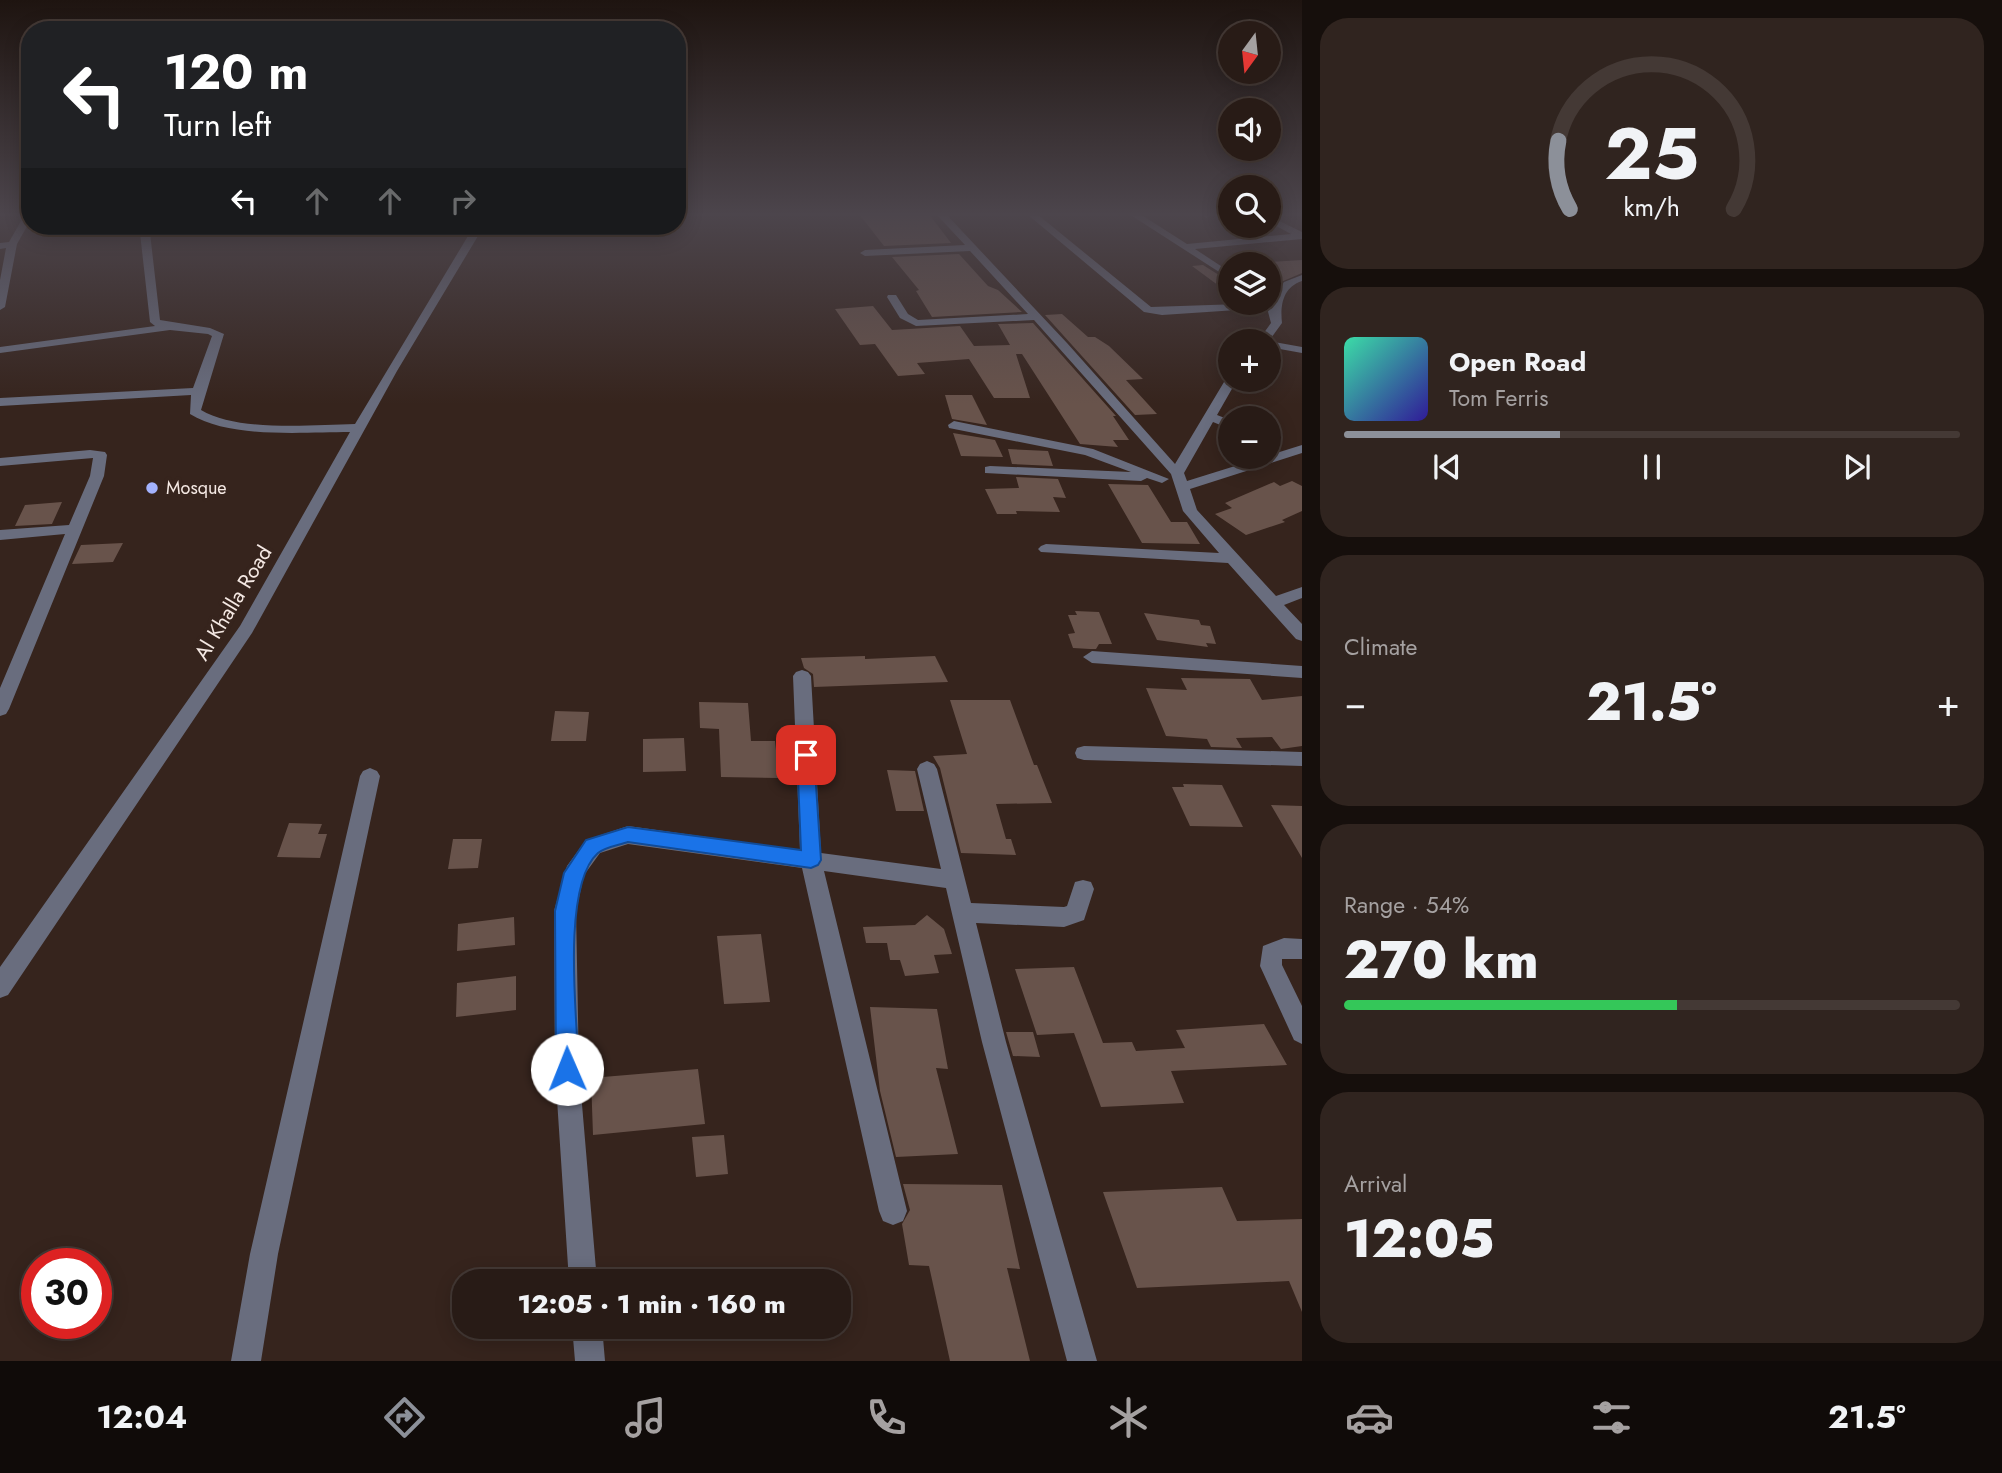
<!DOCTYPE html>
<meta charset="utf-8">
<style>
body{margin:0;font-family:Jost,sans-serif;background:#30241f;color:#f1f3f6;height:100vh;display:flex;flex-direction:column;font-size:26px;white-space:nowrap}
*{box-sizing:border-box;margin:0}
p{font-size:23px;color:#a5a1a1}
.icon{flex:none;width:38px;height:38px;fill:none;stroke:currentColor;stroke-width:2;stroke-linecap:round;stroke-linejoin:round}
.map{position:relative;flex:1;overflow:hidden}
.side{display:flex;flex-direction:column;gap:18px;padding:18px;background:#160f0c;width:700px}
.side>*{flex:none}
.guide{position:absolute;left:21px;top:21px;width:665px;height:214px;border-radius:28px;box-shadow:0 4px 18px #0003,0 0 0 2px #443935;background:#202124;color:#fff;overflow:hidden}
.needle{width:46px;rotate:195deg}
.controls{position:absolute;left:1218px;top:21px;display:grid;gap:14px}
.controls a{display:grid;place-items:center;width:63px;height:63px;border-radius:50%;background:#281b16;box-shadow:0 4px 18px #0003,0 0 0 2px #443935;font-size:35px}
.speed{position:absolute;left:21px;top:1248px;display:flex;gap:14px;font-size:35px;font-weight:700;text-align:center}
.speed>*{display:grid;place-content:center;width:91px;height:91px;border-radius:50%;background:#281b16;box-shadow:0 4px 18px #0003,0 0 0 2px #443935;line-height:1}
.speed .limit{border:10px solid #d22;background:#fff;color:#111}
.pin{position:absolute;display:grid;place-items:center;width:60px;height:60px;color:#fff;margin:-30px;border-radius:14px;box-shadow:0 4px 10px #0006}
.me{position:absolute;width:77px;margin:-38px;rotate:359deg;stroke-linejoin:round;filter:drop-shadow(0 0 5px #0008)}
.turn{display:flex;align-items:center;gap:24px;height:147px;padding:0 28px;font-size:32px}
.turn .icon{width:91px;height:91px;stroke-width:2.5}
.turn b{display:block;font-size:49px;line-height:60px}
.lanes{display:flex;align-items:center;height:66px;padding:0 28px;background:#0003;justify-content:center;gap:35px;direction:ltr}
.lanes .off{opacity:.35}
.big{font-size:52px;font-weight:800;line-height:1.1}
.side .card{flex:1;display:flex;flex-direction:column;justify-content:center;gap:10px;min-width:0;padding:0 24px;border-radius:28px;background:#30241f}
.side .dial{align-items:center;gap:0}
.dial svg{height:182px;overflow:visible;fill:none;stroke:#443935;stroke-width:7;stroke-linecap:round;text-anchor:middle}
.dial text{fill:#f1f3f6;stroke:none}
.song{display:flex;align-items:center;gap:21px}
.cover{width:84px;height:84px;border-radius:10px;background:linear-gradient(135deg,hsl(160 70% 55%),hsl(250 70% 35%))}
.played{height:7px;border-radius:4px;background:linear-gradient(90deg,#8c9099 35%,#443935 35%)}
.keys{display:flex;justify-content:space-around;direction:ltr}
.heat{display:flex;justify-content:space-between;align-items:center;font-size:38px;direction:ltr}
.charge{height:10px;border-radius:5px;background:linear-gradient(90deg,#34c759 54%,#443935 0)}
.trip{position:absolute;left:452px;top:1269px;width:399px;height:70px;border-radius:28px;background:#281b16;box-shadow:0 4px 18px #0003,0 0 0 2px #443935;font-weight:800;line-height:70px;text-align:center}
.dock{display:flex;height:112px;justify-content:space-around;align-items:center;background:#100b09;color:#a5a1a1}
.dock .icon{width:49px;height:49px}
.dock .selected{color:#8c9099}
.dock b{font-size:32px;color:#f1f3f6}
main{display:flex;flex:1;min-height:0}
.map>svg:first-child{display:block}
</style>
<main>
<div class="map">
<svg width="1302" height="1361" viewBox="0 0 1302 1361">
<rect width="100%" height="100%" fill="#36241d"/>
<path fill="#68534b" d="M859,214H929L951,243L884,246Z
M959,254L988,286L998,290L1022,312L932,317L916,291L919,290L892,257Z
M1302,260V273L1281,282L1269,283V262Z
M1203,265L1230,282V294L1192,266Z
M873,306L892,330L960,326L974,346L1010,345L998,324L1033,323L1116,416H1113L1129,440H1113L1118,447L1080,444L1022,354H1016L1030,398H994L969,359L917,363L925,374L898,376L875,344L860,345L835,309Z
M1062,314L1088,337H1095L1109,346L1143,379L1126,380L1157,414L1135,415L1045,315Z
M945,395H972L987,425L952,419Z
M953,433L995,440L1003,457L961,456Z
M1008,449L1048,451L1053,466L1012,464Z
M1016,477L1058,479L1066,498L1053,497L1060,512L1016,511L1017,514H997L985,489L1019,488Z
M1292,481L1302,486V511L1282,520L1285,522L1246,535L1215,514L1232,508L1225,503L1274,482L1280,486Z
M1108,484L1148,485L1171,522H1187L1200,544L1142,543Z
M62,502L52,524L15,526L25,505Z
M123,543L113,562L72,564L81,545Z
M1075,611L1099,612L1112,644H1099L1096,649H1090L1073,648L1068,634L1075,633L1068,615H1077Z
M1144,613L1199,620L1201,625L1210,626L1216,644L1206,643L1208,647L1157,640Z
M865,656V659L935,656L948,682L814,687L813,674L804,668L801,658Z
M1181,678L1250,679L1262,700L1302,696V746L1281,749L1272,737L1236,738L1242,748L1211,747L1207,739L1166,736L1146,688L1187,690Z
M950,700H1010L1034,765H1037L1052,803L996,804L1006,839H1011L1016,855L961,853L940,768L933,756L967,754Z
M699,702L748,703L751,741H775L779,778L721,777L719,729L700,728Z
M555,711L589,712L586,741H551Z
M684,738L686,771L643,772V739Z
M887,770L915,771L924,811H896Z
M1183,784L1222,785L1243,827L1190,826L1172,787H1184Z
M1271,805L1302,806V858Z
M289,823L322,824L318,834H327L320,858L277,857Z
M453,839H482L478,868L448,869Z
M927,915L944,929L952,954L934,955L939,973L905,976L900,960H890L887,943H866L863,927L915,925Z
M514,917L515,945L457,951L458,924Z
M761,934L770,1002L724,1004L717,936Z
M1074,967L1103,1043L1132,1042L1136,1051L1185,1048L1176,1030L1264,1024L1287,1065L1171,1071L1184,1103L1101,1107L1074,1033L1037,1035L1015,969Z
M516,976V1010L456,1017L457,983Z
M870,1007L937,1009L948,1069L936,1068L958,1154L896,1157L880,1091Z
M1006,1032H1033L1040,1057L1013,1056Z
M698,1069L705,1124L593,1135L591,1078Z
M724,1135L728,1174L696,1177L692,1137Z
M903,1184L1002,1185L1020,1269L1007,1268L1030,1361H950L929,1266L909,1265L902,1224L910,1210Z
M1222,1187L1237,1221L1302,1219V1312L1289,1281L1137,1288L1103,1192Z"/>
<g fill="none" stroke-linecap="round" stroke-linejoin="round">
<path stroke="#72625b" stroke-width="2" stroke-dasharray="2 2" stroke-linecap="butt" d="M1251,256L1284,272"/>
<path fill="#696d7e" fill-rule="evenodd" d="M25,214H30V221L17,244L5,307L0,310V280L6,248L0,249V243L9,242Z
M936,214H946L1067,343L1175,464L1227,377L1237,380L1217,415L1230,420V429L1213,422L1184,473L1187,481L1302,445V453L1190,489L1197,510L1276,596L1302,587V598L1284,605L1302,624V641L1296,639L1228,563L1041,552L1038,549L1041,546L1046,544L1219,553L1183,511L1171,474L1034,320L916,326L900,318L887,297L888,295H896L908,314L918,320L1028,314L970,251L865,256L860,253L865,250L965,245Z
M1027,214H1037L1151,307L1269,303L1284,282L1302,275V281C1283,287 1280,305 1282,323L1269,341L1302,347V353L1269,347V341H1258L1271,323L1267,308L1162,315L1144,312Z
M1129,214H1140L1187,244L1291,234L1269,222V216L1302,232V239L1195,249L1230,272V279Z
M1199,214H1211L1212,215L1207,218Z
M143,226H152L150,233L160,320L210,328L224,334L201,410C237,432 312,425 355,424L474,226H484L397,371L252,633L8,995L0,998V967L240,626L350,432C303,432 230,439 190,414L191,395L0,406V398L193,388L212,336L208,334L170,330L0,353V347L155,326L150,322L140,233Z
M954,421L1093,449L1169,479L1162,483L1147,478L1141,481L985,473V467L990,466L1131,472L1085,455L949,428L948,425Z
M90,450L105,452L107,455L104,476L9,709L6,714L0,716V688L65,534L0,540V530L69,525L90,476L93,458L0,466V458Z
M1092,651L1302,666V678L1092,663L1083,657Z
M802,670L808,672L811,676L821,853L941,869L917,769L920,764L927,761L934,764L937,769L971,903L1064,907L1067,906L1075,882L1083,880L1091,882L1094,889L1084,920L1064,927L976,923L1006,1042L1097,1361H1067L982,1042L946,888L824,871L907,1211L903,1221L893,1225L883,1221L879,1211L802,868L628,844L600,853L584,875L576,911L579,1069L597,1281H569L555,1069L554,911L567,866L586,840L628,826L800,850L793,676L796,672Z
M1084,746L1302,752V766L1084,760L1077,758L1075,753L1077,748Z
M370,768L377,771L380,776L278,1254L261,1361H231L250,1254L360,776L363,771Z
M1284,938L1302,939V959H1282V965L1302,1006V1044L1294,1040L1260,966L1263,946Z
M572,1326H602L605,1361H575Z"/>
</g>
<linearGradient id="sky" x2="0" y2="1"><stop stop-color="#1e1410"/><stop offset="0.53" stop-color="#4c454c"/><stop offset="1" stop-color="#4c454c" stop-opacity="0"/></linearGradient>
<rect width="1302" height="404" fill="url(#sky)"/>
<path fill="#1a73e8" stroke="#114b97" stroke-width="2" d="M806,748L812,750L814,755L821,860L818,865L811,868L628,842C619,845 605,847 598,853C561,886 577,1020 579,1069L575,1077L567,1080L559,1077L556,1069L555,911L564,873L586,840L628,827L801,850L797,755L800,750Z"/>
<circle fill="#a3b2fd" stroke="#36241d" stroke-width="2.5" cx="152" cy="488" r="7"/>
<g text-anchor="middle" stroke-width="7" stroke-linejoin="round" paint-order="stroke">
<g font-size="18" fill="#f5e9e4" stroke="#36241d" text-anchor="start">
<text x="166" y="494">Mosque</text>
</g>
<g font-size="21" fill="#f5e9e4" stroke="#36241d">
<text transform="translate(233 603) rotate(-59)" y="7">Al Khalla Road</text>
</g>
</g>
</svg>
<div class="controls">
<a><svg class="needle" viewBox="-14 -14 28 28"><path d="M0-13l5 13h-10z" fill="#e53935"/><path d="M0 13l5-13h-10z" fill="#a5a1a1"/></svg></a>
<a><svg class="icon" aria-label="sound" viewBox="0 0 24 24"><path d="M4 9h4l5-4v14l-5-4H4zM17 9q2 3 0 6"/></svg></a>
<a><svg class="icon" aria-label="search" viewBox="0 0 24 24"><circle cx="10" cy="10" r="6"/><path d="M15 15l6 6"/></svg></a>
<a><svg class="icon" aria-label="layers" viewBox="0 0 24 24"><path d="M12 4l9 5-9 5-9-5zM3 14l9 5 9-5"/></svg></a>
<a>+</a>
<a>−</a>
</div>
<div class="speed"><div class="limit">30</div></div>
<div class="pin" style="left:806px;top:755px;background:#d93025"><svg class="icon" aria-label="arrive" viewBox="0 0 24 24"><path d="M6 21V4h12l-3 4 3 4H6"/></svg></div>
<svg class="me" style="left:567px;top:1069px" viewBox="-20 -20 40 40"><circle r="19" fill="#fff"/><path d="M0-13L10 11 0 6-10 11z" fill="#1a73e8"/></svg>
<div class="trip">12:05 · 1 min · 160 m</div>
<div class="guide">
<div class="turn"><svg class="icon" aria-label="left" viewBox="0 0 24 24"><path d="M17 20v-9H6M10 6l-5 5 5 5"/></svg><div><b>120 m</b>Turn left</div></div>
<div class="lanes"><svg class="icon" aria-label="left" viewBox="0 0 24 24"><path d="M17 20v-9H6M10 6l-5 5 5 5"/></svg><svg class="icon off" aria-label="ahead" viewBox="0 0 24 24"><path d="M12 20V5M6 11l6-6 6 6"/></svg><svg class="icon off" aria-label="ahead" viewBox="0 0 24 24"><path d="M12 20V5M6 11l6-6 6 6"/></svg><svg class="icon off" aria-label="right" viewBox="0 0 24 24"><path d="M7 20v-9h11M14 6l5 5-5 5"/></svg></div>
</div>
</div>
<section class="side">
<div class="card dial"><svg viewBox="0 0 100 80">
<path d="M14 69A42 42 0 1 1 86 69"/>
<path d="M14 69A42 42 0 0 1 9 39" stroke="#8c9099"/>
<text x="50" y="56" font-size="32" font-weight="700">25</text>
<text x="50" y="72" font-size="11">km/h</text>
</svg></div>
<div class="card">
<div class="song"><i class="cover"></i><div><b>Open Road</b><p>Tom Ferris</p></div></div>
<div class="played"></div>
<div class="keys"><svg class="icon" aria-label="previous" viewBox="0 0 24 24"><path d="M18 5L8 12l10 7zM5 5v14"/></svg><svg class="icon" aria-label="pause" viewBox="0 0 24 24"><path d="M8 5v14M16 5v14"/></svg><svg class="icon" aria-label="next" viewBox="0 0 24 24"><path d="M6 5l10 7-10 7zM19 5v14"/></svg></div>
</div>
<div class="card"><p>Climate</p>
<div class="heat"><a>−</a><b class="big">21.5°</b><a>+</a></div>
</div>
<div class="card"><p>Range · 54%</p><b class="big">270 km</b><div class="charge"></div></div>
<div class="card"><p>Arrival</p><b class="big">12:05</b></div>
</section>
</main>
<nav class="dock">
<b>12:04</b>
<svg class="icon selected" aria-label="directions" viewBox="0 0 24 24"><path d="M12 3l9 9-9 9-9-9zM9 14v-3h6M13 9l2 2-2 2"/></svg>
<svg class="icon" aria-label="music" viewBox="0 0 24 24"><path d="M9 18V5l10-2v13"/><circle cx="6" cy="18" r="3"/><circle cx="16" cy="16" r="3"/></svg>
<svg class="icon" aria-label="phone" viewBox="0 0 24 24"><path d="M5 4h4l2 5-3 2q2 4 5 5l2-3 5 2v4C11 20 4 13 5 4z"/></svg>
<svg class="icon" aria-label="climate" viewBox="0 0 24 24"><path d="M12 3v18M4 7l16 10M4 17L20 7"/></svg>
<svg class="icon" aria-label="car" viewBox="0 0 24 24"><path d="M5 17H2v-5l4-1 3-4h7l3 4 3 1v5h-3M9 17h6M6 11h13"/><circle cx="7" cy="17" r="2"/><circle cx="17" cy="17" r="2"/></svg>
<svg class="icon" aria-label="filters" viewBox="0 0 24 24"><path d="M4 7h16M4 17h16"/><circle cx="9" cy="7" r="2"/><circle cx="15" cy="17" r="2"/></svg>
<b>21.5°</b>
</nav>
